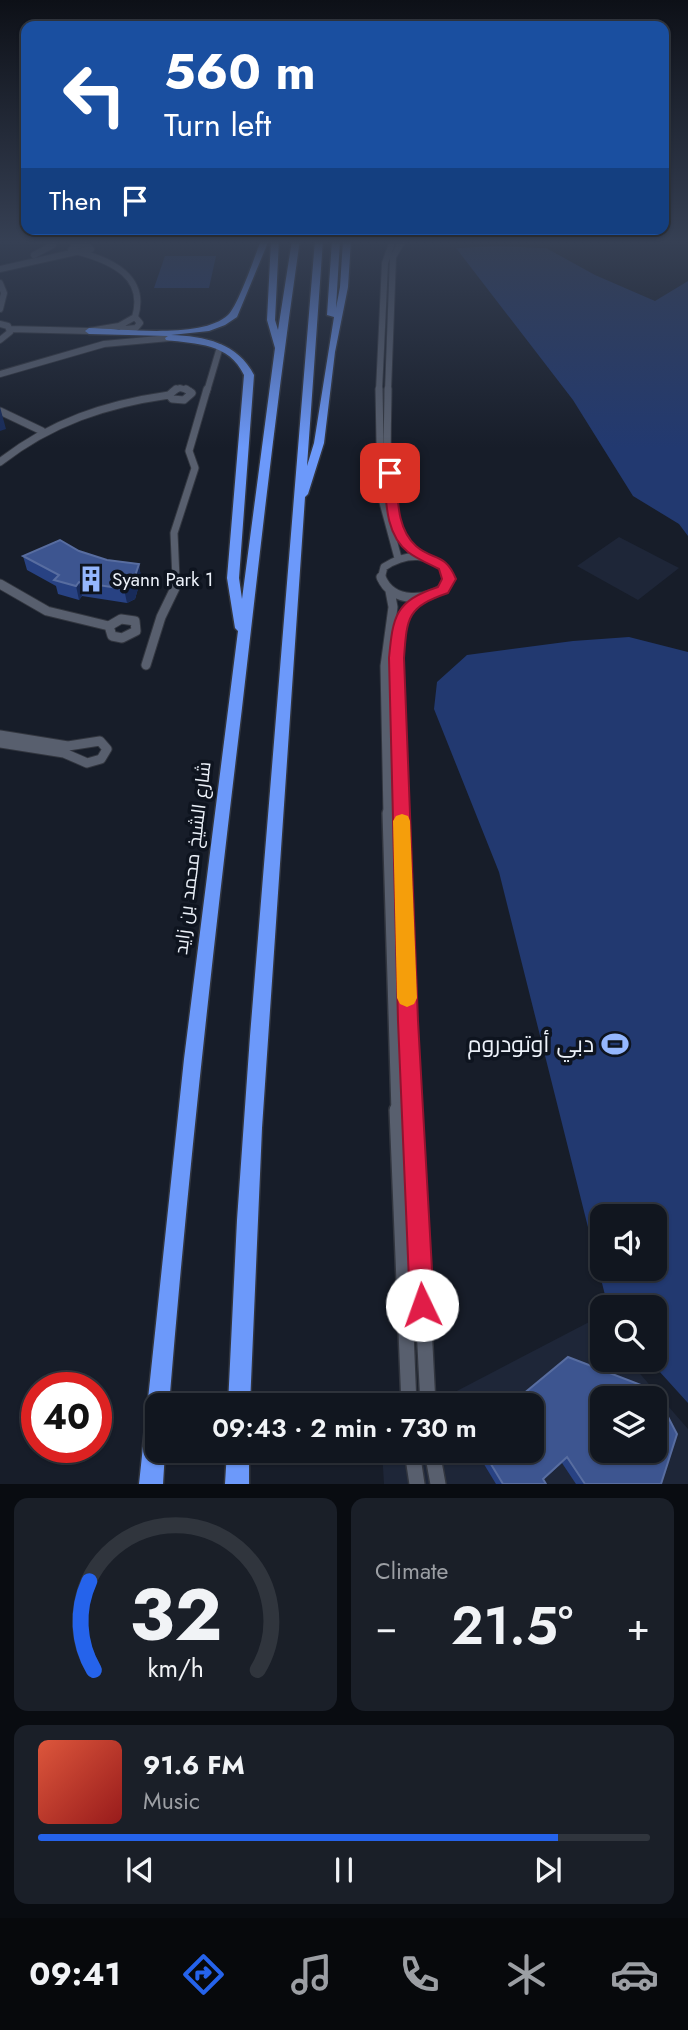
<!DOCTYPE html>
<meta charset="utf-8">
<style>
body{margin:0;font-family:Jost,Cairo,sans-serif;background:#1a1f28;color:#f1f3f6;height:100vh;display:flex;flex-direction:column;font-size:26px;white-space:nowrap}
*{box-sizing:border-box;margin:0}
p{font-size:23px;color:#9c9fa4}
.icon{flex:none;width:38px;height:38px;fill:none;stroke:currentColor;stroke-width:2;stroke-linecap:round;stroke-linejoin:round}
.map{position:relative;height:1484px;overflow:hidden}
.panel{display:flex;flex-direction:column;gap:14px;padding:14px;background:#090c11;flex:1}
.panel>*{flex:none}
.banner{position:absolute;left:21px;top:21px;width:648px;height:214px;border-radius:14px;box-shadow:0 2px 5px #0004,0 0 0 2px #30353d;background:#1a4fa0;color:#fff;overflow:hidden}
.fabs{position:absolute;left:590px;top:1204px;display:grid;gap:14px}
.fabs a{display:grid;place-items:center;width:77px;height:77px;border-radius:14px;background:#11161f;box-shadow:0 2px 5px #0004,0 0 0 2px #30353d;font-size:35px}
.speed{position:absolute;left:21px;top:1372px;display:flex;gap:14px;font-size:35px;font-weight:700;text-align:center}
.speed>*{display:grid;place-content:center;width:91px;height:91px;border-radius:50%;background:#11161f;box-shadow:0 2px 5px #0004,0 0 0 2px #30353d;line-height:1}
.speed .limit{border:10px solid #d22;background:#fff;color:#111}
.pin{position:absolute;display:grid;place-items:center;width:60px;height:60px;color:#fff;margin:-30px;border-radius:14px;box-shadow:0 4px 10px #0006}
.me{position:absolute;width:77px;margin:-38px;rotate:357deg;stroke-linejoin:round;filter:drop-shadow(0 0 5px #0008)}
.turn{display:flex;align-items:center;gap:24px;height:147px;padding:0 28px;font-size:32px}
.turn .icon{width:91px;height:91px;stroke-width:2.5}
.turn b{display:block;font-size:49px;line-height:60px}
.then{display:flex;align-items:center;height:66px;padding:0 28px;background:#0003;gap:14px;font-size:26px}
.big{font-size:52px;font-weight:600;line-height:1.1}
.panel .card{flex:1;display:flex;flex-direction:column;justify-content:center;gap:10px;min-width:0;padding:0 24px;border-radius:14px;background:#1a1f28}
.panel .dial{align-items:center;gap:0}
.dial svg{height:182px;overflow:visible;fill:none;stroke:#30353d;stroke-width:7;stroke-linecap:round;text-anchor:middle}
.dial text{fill:#f1f3f6;stroke:none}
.song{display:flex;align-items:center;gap:21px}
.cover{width:84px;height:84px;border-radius:10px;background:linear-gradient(135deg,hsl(10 70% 55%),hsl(0 70% 35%))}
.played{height:7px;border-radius:4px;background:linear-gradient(90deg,#2563eb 85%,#30353d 85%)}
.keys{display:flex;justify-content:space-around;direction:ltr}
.heat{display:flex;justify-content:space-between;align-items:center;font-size:38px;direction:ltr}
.panel .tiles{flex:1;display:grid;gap:14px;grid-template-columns:1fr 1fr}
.card:last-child{grid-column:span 2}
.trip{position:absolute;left:145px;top:1393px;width:399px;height:70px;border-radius:14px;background:#11161f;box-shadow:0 2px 5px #0004,0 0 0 2px #30353d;font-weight:600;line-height:70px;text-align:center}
.tab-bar{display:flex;height:112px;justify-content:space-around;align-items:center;background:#07090c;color:#9c9fa4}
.tab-bar .icon{width:49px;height:49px}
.tab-bar .active{color:#2563eb}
.tab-bar b{font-size:32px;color:#f1f3f6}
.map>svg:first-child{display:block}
</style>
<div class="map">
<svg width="688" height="1484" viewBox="0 0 688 1484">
<rect width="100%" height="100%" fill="#171d29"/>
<path fill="#1e2638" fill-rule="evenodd" d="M619,537L679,568L638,600L577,566Z
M593,1320L602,1330V1360H628L688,1429V1484H384L382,1451H532V1405H430ZM602,1398H654V1451H602Z"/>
<path fill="#223970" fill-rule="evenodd" d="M497,246L546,248L595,275L655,301L688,281V536L679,524L633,496L573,400L456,248Z
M165,256H216L209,288H154Z
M629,637L688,652V1403L649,1360H654V1307H608L499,872L434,709L437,682L467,655L573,641ZM654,1216V1269H602V1216Z"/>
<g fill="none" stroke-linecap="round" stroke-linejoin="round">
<g stroke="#32363f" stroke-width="8">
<path id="minor-far4" d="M85,244L91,249L79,252L71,250L74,246Z
M79,252C112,261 147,277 135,317
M34,255L53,245
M0,269L76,252
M0,283L4,293L0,309
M135,317L140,323L136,328L126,329L119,326Z
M0,324L8,326L10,332L0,340
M10,329L89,331L119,326
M0,374L104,344L169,338
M173,391L180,388L190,391
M207,391L220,347
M379,391L385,263L391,246
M388,391L393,257L403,240"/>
</g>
<g stroke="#32363f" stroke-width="9">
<path id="minor-far3" d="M379,389L381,495L398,558
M388,389C388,427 383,498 398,531C404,543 413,550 425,557
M169,395L172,399L184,400L192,393L186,389
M169,395L176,389
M0,411L42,431
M0,462C51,422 106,404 169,395
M176,579L174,533L195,468L189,451L207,389
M381,579L384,567C405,553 431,551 448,573V579"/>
</g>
<g stroke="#32363f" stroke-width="11">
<path id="minor-far2" d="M381,577C392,604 428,602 447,585L448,577
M0,584L47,611L109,626
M121,619L135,621L136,631L122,638L112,636L109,626Z
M146,665L161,617L176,586V577
M0,735L68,746L100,741L107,749L101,759L87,763L64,753L0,743
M388,815L385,666L393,607L390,591
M401,815L396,647L402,620L419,598"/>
</g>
<g stroke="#32363f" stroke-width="14">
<path id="minor-far1" d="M388,813L397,1112
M401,813L413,1112"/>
</g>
<g stroke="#32363f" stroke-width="18">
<path id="minor" d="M397,1110L409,1405
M413,1110L428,1405
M412,1451L417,1484
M432,1451L438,1484"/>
</g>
<g stroke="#32363f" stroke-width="3">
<path id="highway" d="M261,240H269L237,317L225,325L209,331L171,335C204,336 238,343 254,375L239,578L242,599L275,348L267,320L271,240H279L275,320L278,330L292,240H300C277,396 260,552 242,708C214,940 188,1172 169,1405H158V1451H165L163,1484H139L184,1059L238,631L235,628L227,578L244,375C229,343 197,344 166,340L165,338L168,336L89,334L85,331L89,328C123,329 203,339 228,315C238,306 255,256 261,240Z
M315,240H323L307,466L314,443L334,317L327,315L332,240H340L336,308L340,287L343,240H351L348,287L335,352L324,443L308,494L305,497L262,1128L250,1405H228L237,1220L250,1036Z
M227,1451H249V1484H225Z"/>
</g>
<use href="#minor-far4" stroke="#585f6e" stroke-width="6"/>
<use href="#minor-far3" stroke="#585f6e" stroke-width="7"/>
<use href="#minor-far2" stroke="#585f6e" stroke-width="9"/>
<use href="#minor-far1" stroke="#585f6e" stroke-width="11"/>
<use href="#minor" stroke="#585f6e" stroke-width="15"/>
<use href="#highway" fill="#6c99fa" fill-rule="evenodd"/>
</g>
<path fill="#284283" d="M79,551L107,560L139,564L141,578L135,599L127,603L82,596L79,600L58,594L56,586L27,570L23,556Z
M522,1395L661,1484H576L562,1463L543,1480L546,1484H496L476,1451H532L537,1432L532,1424V1405H520L517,1402Z"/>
<path fill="#182b5a" d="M0,407L6,429L0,431Z
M139,564L141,578L135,599L127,603L124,589Z
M79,582L82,596L79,600L76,586Z"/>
<path fill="#3d5590" stroke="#586da0" stroke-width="2" fill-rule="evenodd" d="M60,540L79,551L107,560L139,564L132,585L124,589L79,582L76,586L54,580L59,575L23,556Z
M568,1357L654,1390L677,1434L661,1484H585L567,1457L543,1479L546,1484H503L483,1451H532V1437L543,1428L532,1411V1405H528L522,1395ZM602,1398H654V1451H602Z
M491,1393L498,1405H475Z"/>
<linearGradient id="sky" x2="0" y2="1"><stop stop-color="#0d1017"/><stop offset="0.54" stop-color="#364054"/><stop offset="1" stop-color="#364054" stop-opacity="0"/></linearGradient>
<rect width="688" height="448" fill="url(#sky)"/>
<path fill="#e11d48" stroke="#92132f" stroke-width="2" d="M390,470L396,473C398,497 396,528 416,546C433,561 445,552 456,579L448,593C407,607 407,617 404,658L418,1021L434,1305L430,1313L422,1317L413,1313L410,1305L398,1021L389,658C393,616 395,601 438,587L442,579L439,569C429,564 417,559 408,552C385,534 386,500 384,473Z"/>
<path fill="#f59e0b" d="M402,814L408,816L410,821L417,998L414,1004L407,1007L400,1004L397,998L393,821L396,816Z"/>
<defs>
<g id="building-bare" transform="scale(2.1)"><path d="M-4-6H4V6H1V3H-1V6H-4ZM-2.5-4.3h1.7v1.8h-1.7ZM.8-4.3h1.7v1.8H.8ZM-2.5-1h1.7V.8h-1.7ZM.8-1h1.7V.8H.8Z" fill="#95b7fd" stroke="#0e141f" stroke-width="2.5" paint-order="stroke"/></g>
<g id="stadium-bare" transform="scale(2.1)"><path d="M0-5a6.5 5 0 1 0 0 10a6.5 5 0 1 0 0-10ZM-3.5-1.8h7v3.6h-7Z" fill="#95b7fd" stroke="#0e141f" stroke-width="2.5" paint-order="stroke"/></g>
</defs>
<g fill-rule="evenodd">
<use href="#building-bare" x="91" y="579"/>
<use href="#stadium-bare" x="615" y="1044"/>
</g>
<g text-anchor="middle" stroke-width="7" stroke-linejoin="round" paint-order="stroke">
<g font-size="19" fill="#ecf1f9" stroke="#0e141f" text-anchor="start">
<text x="112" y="586">Syann Park 1</text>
</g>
<g font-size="19" fill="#ecf1f9" stroke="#0e141f">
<text transform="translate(192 858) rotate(-83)" y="7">شارع الشيخ محمد بن زايد</text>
</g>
<g font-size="23" fill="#ecf1f9" stroke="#0e141f" text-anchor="end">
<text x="594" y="1052">دبي أوتودروم</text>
</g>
</g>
</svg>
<div class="fabs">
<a><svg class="icon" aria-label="sound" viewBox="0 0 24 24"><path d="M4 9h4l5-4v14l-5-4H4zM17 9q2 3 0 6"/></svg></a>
<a><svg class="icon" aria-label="search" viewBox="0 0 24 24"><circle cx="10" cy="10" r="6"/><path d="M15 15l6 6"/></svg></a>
<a><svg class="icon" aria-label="layers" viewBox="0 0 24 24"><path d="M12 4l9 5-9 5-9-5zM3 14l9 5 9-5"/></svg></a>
</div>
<div class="speed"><div class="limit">40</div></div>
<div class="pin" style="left:390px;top:473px;background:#d93025"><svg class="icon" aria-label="arrive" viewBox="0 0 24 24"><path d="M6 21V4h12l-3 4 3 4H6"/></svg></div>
<svg class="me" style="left:422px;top:1305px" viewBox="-20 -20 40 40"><circle r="19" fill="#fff"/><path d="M0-13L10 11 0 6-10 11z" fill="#e11d48"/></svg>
<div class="trip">09:43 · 2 min · 730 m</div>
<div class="banner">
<div class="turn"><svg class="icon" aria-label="left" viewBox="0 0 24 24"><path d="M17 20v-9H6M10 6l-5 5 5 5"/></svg><div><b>560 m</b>Turn left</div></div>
<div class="then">Then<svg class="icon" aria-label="arrive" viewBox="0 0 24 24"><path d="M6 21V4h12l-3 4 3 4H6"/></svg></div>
</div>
</div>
<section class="panel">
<div class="tiles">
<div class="card dial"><svg viewBox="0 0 100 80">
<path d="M14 69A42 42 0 1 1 86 69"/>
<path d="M14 69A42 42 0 0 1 12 30" stroke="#2563eb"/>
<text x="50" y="56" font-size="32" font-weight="700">32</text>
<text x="50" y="72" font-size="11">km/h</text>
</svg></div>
<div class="card"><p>Climate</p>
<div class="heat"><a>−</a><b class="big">21.5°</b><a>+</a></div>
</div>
<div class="card">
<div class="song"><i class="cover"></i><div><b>91.6 FM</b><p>Music</p></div></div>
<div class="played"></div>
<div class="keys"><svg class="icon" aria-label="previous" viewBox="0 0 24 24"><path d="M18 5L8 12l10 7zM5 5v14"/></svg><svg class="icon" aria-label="pause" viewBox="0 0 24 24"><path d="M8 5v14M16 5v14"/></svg><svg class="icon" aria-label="next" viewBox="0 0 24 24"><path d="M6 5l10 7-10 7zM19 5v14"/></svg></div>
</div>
</div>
</section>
<nav class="tab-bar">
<b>09:41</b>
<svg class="icon active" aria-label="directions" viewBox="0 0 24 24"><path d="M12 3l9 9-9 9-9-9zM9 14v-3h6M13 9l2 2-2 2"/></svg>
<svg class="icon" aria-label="music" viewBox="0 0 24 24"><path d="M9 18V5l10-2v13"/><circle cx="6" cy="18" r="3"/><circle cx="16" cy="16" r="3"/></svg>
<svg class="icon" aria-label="phone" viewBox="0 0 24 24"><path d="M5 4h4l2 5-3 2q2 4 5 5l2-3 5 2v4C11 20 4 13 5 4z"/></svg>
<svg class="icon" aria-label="climate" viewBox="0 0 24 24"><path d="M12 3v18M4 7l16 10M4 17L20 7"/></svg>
<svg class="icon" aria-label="car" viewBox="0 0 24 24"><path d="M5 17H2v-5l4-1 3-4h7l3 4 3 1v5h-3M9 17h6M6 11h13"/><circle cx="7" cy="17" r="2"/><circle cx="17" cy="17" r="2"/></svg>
</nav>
